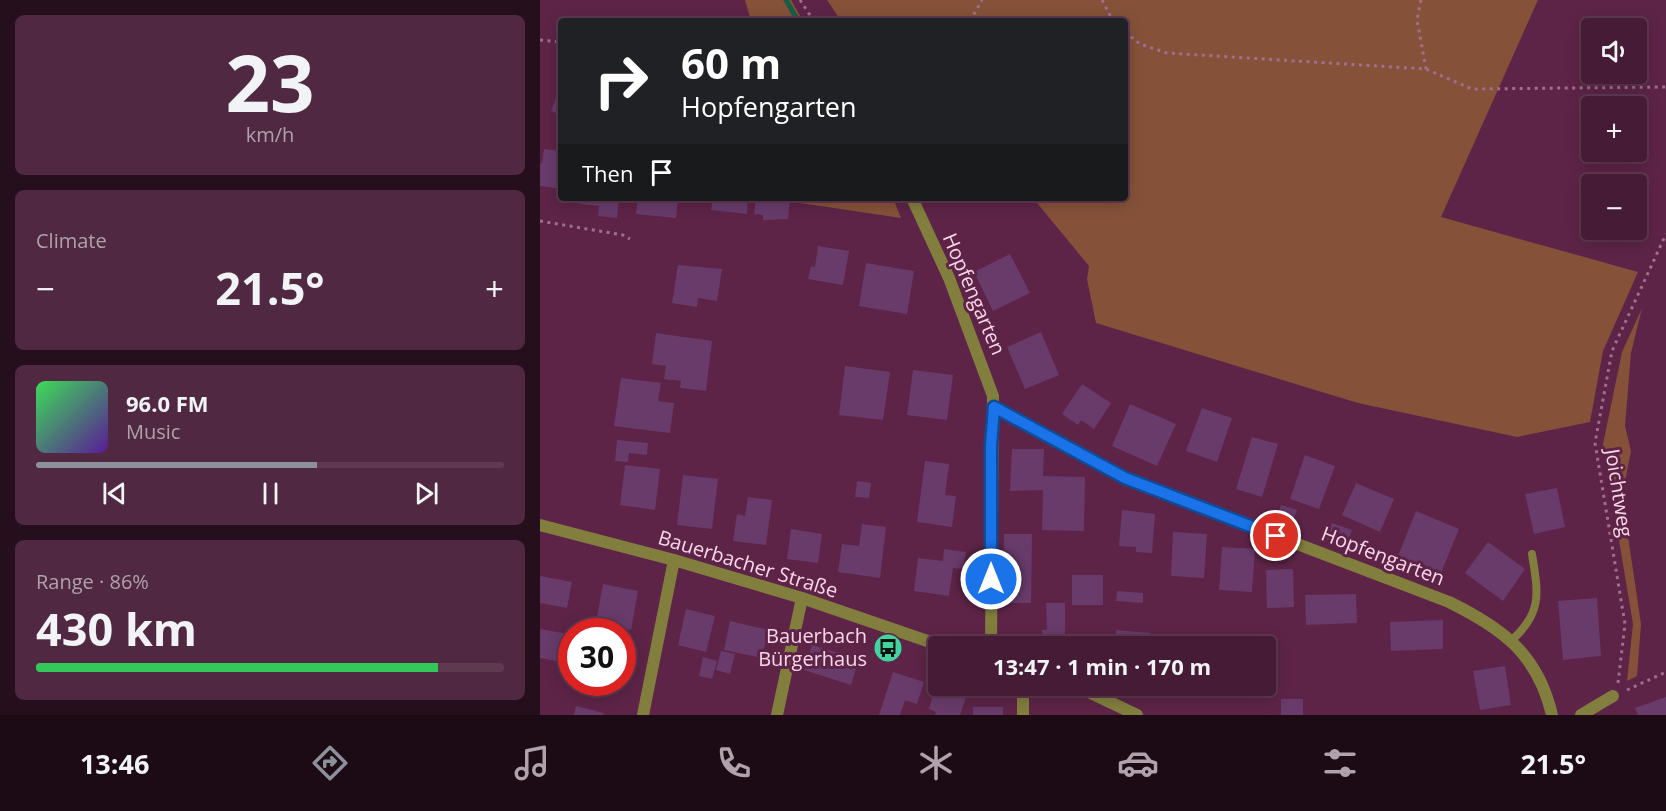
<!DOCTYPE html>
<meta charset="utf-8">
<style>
body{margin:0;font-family:"Open Sans",sans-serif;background:#502841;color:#f1f3f6;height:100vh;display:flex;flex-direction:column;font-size:22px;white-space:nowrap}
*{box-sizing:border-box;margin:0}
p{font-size:20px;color:#b0a1ad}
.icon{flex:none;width:33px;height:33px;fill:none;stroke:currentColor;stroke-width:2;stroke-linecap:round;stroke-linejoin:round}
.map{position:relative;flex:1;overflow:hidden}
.details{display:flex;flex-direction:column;gap:15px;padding:15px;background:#260f1d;width:540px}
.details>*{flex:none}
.banner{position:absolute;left:18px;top:18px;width:570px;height:183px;border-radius:6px;box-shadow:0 3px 15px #0003,0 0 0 2px #5e3950;background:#202124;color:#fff;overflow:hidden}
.tools{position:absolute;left:1041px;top:18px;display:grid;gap:12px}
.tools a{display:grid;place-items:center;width:66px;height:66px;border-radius:6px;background:#461b35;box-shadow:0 3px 15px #0003,0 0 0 2px #5e3950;font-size:30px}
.speed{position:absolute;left:18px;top:618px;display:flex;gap:12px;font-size:30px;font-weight:700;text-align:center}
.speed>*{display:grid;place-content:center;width:78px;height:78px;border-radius:50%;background:#461b35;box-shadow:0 3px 15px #0003,0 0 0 2px #5e3950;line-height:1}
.speed .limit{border:9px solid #d22;background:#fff;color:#111}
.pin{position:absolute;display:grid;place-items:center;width:51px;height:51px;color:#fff;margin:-26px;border:3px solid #fff;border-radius:50%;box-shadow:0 2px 6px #0007}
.me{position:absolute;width:66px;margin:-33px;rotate:0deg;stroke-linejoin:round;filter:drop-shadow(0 0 4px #0008)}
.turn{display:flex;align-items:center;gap:21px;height:126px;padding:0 24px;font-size:27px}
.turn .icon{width:78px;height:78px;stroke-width:2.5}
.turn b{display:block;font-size:42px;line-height:51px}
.then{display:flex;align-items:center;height:57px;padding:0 24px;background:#0003;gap:12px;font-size:22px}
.big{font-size:45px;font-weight:700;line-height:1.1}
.details .card{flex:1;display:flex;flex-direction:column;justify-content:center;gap:9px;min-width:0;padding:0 21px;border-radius:9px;background:#502841}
.details .dial{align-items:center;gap:0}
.dial b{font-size:78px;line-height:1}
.song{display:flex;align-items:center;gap:18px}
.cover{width:72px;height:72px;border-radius:9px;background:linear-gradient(135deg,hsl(130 70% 55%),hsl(270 70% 35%))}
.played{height:6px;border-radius:3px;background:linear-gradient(90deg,#8c9099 60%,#5e3950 60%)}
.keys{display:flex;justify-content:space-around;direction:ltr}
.heat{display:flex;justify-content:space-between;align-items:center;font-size:33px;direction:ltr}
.charge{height:9px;border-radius:4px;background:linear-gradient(90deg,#34c759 86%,#5e3950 0)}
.trip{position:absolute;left:388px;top:636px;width:348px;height:60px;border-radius:6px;background:#461b35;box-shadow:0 3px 15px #0003,0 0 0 2px #5e3950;font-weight:700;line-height:60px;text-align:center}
.menu{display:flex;height:96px;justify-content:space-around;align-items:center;background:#1c0b15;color:#b0a1ad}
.menu .icon{width:42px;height:42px}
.menu .active{color:#8c9099}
.menu b{font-size:27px;color:#f1f3f6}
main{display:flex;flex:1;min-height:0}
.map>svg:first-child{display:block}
</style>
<main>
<section class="details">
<div class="card dial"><b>23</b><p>km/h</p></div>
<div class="card"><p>Climate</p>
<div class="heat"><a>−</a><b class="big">21.5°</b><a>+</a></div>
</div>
<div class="card">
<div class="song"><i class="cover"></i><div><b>96.0 FM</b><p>Music</p></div></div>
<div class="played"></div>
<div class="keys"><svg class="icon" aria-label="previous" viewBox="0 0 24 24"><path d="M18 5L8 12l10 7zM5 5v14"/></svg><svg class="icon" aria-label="pause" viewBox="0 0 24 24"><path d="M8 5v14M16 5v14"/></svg><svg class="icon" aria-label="next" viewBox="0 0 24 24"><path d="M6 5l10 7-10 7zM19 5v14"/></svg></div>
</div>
<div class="card"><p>Range · 86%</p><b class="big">430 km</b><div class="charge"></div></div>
</section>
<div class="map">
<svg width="1126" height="715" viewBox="0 0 1126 715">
<rect width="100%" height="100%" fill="#5d2447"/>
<path fill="#855139" d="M205,0H251L263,21H211Z
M287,0H998L901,217L1098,272L1063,351L1050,422L977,437L818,403L556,323L547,279L549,266L493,198H585V21H301Z
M261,198H353L361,218L260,203Z
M1102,308L1091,353L1085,426L1091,451L1082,496L1101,624L1097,676L1087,681L1093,624L1063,444L1082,352Z"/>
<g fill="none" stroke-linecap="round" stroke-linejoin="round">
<path stroke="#195d45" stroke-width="5" d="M246,0L258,21"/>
</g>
<path fill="#683b6a" d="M21,85V115L11,111Z
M4,149L21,151V189L0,186V163L2,164Z
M40,198H79L77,218L58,216L59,206L39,204Z
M98,198H138L136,218L96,214Z
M173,198H208L207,214L171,210Z
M216,198H250L248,219L223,220V215L214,214Z
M278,246L309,251L303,285L268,279L271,266L275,267Z
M470,254L490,293L453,311L434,272Z
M326,263L374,271L367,314L319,306Z
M138,265L182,269L177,301L158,298L157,307L132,303Z
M501,332L519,375L485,389L467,347Z
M116,333L172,341L166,391L140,388L141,381L124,379L126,366L112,364Z
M305,366L350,372L343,420L299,415Z
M373,370L413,375L407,420L367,415Z
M81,378L121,383L118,401L134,403L130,433L74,426Z
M542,384L571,403L554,429L541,420L538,425L522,414Z
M590,404L636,424L617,466L572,446Z
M662,408L692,418L677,462L646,451Z
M712,437L738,444L722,497L696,489Z
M77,440L108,443L107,455L89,453L88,462L75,461Z
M472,449H504L503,476L545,477L544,531L502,530L503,490L470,491Z
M765,455L795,466L779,509L750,499Z
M385,461L409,464L405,495L416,496L412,527L377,522Z
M85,465L120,469L115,510L80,505Z
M143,475L178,479L172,529L137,525Z
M317,481L331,483L329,498L315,497Z
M816,483L854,499L840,532L802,515Z
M1017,488L1025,527L994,534L985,494Z
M208,497L232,500L226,545L193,541L197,514L205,516Z
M741,505L757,510L752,523L737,517Z
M582,510L615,514L612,553L596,552V547L579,546Z
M876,511L919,529L901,573L858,556Z
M792,523L812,530L806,547L786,539Z
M322,524L346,527L340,578L298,572L302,544L319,546Z
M251,529L282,534L278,563L247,559Z
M633,532L667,534L664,578L631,576Z
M464,534H492L491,603H463Z
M948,542L985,569L963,601L925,573Z
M682,547L715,549L712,592L679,590Z
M404,549L426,552L423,569L413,568L409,596L374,591L378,558L403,561Z
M753,569L754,607L727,608L726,570Z
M532,575H563V605H532Z
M0,576L32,582L27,608L0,603Z
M63,584L98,591L91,630L56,623Z
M577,591L603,593V603L576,601Z
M816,594L817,623L766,625L765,595Z
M1057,598L1061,656L1023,660L1018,601Z
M506,603H525V646H503L502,630H507Z
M146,609L175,616L166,652L138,645Z
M903,620V649L851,651L850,622Z
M190,621L228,630L222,658L184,650Z
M0,629L28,634L22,662L0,658Z
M576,630L611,633L610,646H574Z
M272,645L319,659L311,685L264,670Z
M181,651L195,654L190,674L176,670Z
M163,657L177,661L172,679L159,676Z
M965,666L971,705L940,710L933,671Z
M353,672L384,682L377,704L365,700L360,715H339Z
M43,682H80L77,694L42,686Z
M396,685L427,694L420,715H395L396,712L389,709Z
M1126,697V715H1098L1095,708Z
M741,699H763V715H741Z
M36,706L64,713L63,715H34Z
M433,707H463V715H433Z"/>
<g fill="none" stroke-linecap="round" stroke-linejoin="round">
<path stroke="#9f6f8b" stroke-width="3" stroke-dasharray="3 4.5" stroke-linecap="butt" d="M260,0L274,21
M562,0L573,21
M881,0L877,20L886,69
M430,21L442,0
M585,32L600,44L627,53L886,69L932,89L1126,87
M0,40L21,42
M0,221L83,235L90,239
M1078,683L1085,624L1055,443L1072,351L1126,234
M1087,690L1126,672"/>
<path stroke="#827e3e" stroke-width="8" d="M972,640C1003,612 998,592 992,554"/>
<path stroke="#827e3e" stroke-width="12" d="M372,198L409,278L453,396L451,646
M454,407L585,478L909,602C962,628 998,654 1012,715
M103,715L134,560
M237,715L262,598
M483,715V686
M1041,715L1073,696"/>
<path stroke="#827e3e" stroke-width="12" d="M0,525L134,560L262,598L402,646
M536,686L597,715"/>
</g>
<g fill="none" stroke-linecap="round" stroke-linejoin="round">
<g stroke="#114b97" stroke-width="15">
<path id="route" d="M451,579V445L454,407L585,478L736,536"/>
</g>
<use href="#route" stroke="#1a73e8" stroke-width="10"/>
</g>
<defs>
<g id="bus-disc" transform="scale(1.5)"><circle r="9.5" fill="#41d4a1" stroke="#5d2447"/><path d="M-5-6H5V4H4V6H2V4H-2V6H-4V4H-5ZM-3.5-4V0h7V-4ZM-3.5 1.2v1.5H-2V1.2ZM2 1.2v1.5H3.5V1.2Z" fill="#111"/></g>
</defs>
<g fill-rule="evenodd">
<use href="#bus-disc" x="348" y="648"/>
</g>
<g text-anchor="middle" stroke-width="6" stroke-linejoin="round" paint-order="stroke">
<g font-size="20" fill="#fad6e9" stroke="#5d2447">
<text transform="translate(434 294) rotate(67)" y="7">Hopfengarten</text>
<text transform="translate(1079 493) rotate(81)" y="7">Joichtweg</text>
<text transform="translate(843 556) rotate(21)" y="7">Hopfengarten</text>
<text transform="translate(208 564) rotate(17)" y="7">Bauerbacher Straße</text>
</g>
<g font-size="20" fill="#fad6e9" stroke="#5d2447" text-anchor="end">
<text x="327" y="643">Bauerbach<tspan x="327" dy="23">Bürgerhaus</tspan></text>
</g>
</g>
</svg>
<div class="tools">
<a><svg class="icon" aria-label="sound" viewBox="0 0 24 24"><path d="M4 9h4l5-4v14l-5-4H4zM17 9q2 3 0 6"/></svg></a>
<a>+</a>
<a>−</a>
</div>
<div class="speed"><div class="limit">30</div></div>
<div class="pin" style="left:736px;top:536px;background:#d93025"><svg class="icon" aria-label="arrive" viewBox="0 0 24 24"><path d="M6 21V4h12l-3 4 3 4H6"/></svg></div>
<svg class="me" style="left:451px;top:579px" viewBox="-20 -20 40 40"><circle r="17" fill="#1a73e8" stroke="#fff" stroke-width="3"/><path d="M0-11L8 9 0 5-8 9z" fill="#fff"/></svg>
<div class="trip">13:47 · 1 min · 170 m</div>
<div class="banner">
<div class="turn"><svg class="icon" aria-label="right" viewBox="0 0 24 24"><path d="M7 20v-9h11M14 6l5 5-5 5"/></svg><div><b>60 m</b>Hopfengarten</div></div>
<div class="then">Then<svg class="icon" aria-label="arrive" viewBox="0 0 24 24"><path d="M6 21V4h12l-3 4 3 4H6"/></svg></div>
</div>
</div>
</main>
<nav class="menu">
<b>13:46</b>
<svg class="icon active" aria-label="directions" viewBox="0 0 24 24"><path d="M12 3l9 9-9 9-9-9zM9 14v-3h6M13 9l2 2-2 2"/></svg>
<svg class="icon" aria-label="music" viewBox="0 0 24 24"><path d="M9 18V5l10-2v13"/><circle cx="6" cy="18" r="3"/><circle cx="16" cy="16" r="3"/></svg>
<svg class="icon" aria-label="phone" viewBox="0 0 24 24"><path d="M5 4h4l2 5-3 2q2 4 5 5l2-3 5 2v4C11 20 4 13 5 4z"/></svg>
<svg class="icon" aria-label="climate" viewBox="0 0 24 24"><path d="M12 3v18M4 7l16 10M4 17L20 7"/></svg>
<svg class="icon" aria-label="car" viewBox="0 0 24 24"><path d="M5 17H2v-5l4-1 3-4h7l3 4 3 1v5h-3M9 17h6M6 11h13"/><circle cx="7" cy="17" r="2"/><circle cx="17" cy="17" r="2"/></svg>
<svg class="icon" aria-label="filters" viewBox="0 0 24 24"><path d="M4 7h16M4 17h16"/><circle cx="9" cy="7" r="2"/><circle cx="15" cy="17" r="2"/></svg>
<b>21.5°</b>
</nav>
